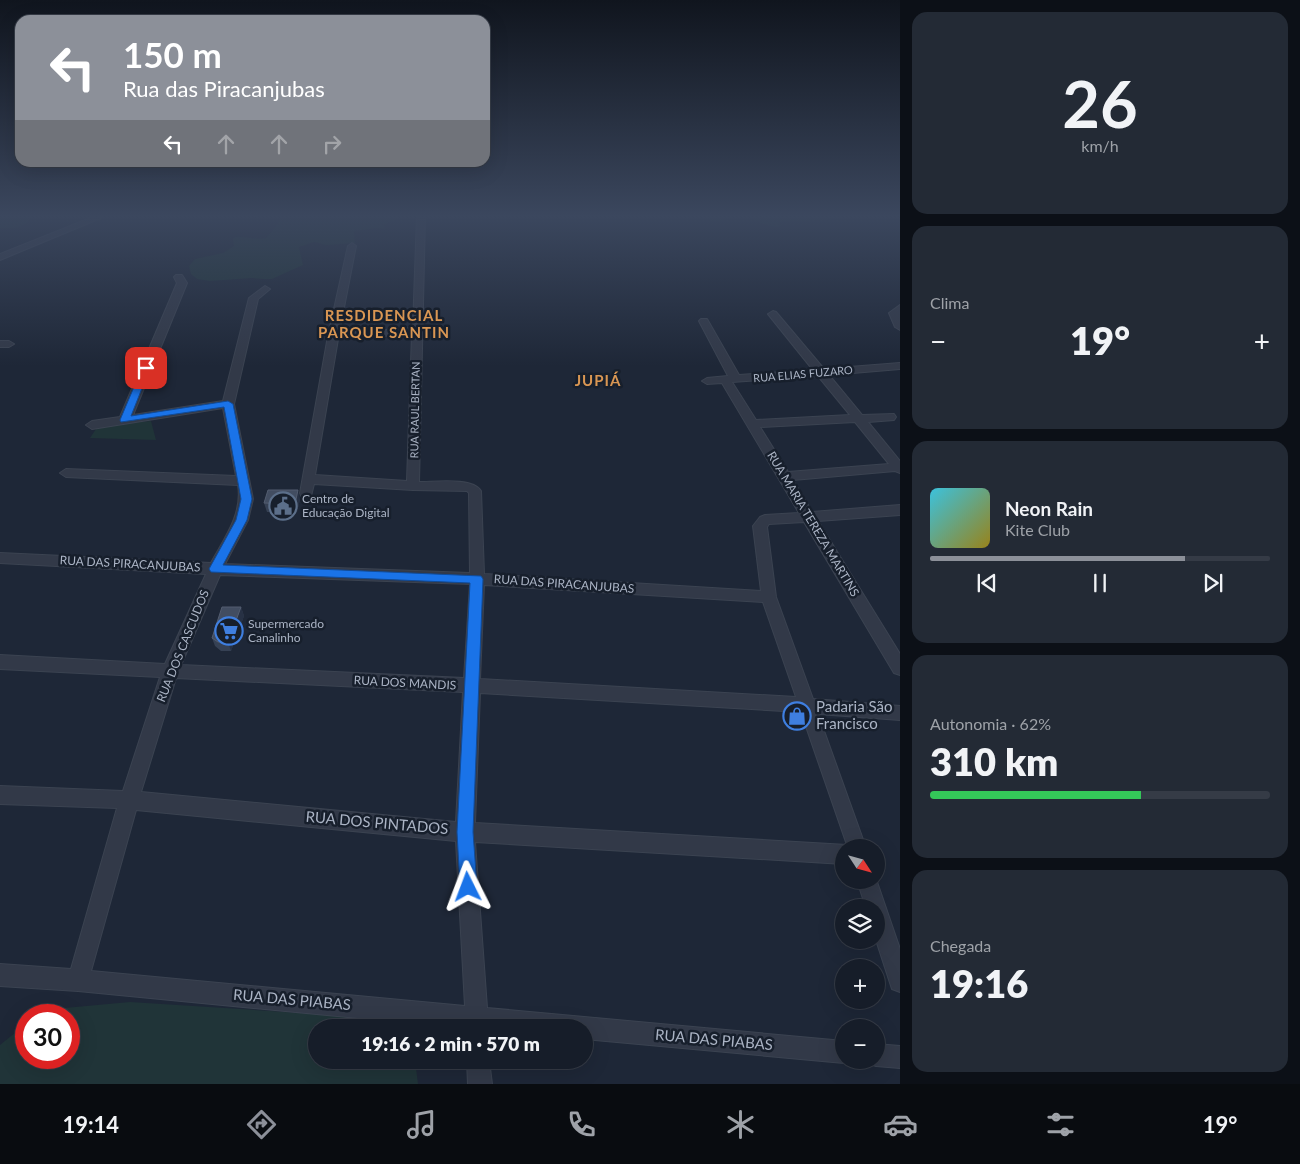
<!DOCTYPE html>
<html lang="pt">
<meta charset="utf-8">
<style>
body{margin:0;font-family:Lato,sans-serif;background:#232a35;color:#f1f3f6;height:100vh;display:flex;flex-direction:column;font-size:19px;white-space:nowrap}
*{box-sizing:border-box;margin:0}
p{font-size:16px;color:#9ea2a8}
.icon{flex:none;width:28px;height:28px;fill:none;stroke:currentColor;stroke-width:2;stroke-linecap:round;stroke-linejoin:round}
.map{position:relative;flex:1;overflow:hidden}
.drawer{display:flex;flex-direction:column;gap:12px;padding:12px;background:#0c1017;width:400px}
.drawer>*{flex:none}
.guide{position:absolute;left:15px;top:15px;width:475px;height:152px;border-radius:15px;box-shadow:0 5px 20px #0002,0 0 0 1px #353b46;background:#8c9099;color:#fff;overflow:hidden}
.needle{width:32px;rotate:126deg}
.buttons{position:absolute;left:835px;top:839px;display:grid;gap:10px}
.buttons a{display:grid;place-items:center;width:50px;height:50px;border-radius:50%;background:#161d29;box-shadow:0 5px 20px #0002,0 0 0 1px #353b46;font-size:25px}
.speed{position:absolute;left:15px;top:1004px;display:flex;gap:10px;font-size:25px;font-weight:700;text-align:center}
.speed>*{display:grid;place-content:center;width:65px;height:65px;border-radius:50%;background:#161d29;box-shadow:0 5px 20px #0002,0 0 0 1px #353b46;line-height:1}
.speed .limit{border:8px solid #d22;background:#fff;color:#111}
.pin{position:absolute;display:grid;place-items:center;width:42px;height:42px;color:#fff;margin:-21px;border-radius:10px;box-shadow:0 2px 8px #0006}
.me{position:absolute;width:55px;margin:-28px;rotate:357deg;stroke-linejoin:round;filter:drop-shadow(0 0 4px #0008)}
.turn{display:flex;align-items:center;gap:18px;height:105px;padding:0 25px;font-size:22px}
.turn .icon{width:65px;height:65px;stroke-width:2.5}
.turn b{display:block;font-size:35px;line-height:42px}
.lanes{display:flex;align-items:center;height:48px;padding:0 25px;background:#0003;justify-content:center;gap:25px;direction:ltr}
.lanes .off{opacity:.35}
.big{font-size:38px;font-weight:800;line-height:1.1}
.drawer .widget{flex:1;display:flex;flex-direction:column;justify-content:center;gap:8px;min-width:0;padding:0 18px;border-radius:15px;background:#232a35}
.drawer .dial{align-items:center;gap:0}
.dial b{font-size:65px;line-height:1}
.song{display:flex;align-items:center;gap:15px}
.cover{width:60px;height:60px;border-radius:8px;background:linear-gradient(135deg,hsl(190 70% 55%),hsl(50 70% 35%))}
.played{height:5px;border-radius:2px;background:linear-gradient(90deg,#8c9099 75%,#353b46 75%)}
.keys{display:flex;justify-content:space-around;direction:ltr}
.heat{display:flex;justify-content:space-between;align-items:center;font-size:28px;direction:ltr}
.charge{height:8px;border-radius:4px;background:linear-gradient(90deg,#34c759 62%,#353b46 0)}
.trip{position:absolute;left:308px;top:1019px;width:285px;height:50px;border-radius:25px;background:#161d29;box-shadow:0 5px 20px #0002,0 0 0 1px #353b46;font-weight:800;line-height:50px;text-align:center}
.tabs{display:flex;height:80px;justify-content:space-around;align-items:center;background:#090c10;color:#9ea2a8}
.tabs .icon{width:35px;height:35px}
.tabs .active{color:#8c9099}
.tabs b{font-size:22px;color:#f1f3f6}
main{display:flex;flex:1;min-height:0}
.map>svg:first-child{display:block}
</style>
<main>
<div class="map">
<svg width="900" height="1084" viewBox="0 0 900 1084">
<rect width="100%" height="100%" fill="#1e2737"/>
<path fill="#203438" d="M0,215H29L31,218C23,229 12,229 0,228Z
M281,215H403L384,225L385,229L378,228L354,231L355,243L326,245L314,242L299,247L303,265L272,279H263L252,278L210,281L197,279L191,274L189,266L195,259L223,253L234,246L233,239L235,237C246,236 255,240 266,238L277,225Z
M705,215H842L844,216L837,219L782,222L779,223L781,226C766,229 756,218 743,216C732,214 723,223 712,222Z
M151,421L156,440L90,438L98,426Z
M130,1002L411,1020L412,1027L316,1028V1060H415L418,1084H0V1045L26,1024V1058H69V1015H37L43,1010Z"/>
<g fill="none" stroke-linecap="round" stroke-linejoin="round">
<g stroke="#3b4351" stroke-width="2">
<path id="street" d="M98,215H108L0,260V254Z
M417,215H425L419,482C435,482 473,477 481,491L484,574L761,591L753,526L760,517L765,515L799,513L722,383L707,384L702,381L707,378L728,376L699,321L701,319H707L739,375L813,370L768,314L773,311L776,312L824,369L900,363V369L829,375L862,415L894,414L896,417L894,420L868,422L900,461V473L895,471L793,480L812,512L900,505V515L818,521L900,654V675L894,673L804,522L769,524L767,527L776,597L813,699L900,706V720L818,714L866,848H844V864L475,842L487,1008L844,1041V1060H852L844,1063L584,1039V1028H462L78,991L0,986V964L71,969L117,808L0,804V786L123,791L160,677L0,669V655L165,664L206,574L0,563V553L211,563C224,539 243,514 238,485L66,477L60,473L66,469L236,476L223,408L92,429L86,425L92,421L120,417L177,283L174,277L176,275H182L187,283L133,415L223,401L249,298L265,286L270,289L258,299L234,404L253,499L248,520L225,564L470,573L469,493L467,491L413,490L314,484L311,496H301L300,493L328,336L348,246L352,243L356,246L339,333L413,328ZM412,334L407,481L315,475L338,339ZM818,376L850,415L756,420L732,382ZM855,422L889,464L788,472L760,427ZM220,575L470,584L464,678L181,665ZM484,585L763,602L796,697L480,679ZM176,678L463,692L456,822L141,792ZM480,693L801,712L847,845L475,823ZM136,810L456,841L465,1006L91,971Z
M900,305V330L895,327L889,313Z
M0,341H9L14,344L9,347H0Z
M876,879L900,949V992L892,989L876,940V908H866L857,880Z
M876,1044L900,1046V1068L876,1066L868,1063L867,1060H876Z
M467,1060H489L492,1084H468Z"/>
</g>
<use href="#street" fill="#323948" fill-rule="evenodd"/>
</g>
<path fill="#364154" d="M300,499L297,512H267L264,503Z
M241,607L244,616L231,651H221L215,646L212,638Z"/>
<path fill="#273144" d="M298,490L300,499L297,512L295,504Z
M241,607L244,616L231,651L228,642Z"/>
<path fill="#424d61" stroke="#535d70" d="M268,490H298L295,504L264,503Z
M222,607H241L228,642H218L212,638Z"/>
<linearGradient id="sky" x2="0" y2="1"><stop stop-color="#10151e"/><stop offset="0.59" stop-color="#3b475e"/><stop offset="1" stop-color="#3b475e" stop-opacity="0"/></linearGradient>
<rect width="900" height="366" fill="url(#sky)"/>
<path fill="#1a73e8" stroke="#114b97" d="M146,365L150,368L131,416L228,401L233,404L252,499L247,520L223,565L481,576L483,579L473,832L477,887L474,893L468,896L463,893L460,887L457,832L470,583L211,572L209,569L236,520L241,499L224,407L121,422L120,420L142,368Z"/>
<defs>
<g id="civic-ring" transform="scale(1.4375)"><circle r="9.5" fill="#171f2c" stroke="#5c6f8a" stroke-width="1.5"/><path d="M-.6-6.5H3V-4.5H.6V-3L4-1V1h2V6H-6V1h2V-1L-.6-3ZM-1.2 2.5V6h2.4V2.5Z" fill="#5c6f8a"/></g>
<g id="supermarket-ring" transform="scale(1.4375)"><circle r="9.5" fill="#171f2c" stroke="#3f7fe0" stroke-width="1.5"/><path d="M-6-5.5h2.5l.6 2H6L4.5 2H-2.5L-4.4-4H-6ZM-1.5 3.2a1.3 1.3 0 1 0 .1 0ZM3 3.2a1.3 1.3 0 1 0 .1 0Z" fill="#3f7fe0"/></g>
<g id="shop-ring" transform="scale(1.4375)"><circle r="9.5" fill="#171f2c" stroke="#3f7fe0" stroke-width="1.5"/><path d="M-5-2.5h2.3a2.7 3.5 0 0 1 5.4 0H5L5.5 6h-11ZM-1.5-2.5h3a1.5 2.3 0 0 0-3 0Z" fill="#3f7fe0"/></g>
</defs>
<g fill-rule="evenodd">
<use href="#civic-ring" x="283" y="506"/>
<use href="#supermarket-ring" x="229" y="631"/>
<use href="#shop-ring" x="797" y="716"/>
</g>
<g text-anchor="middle" stroke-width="5" stroke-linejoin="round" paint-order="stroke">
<g font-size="11" fill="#abb4c5" stroke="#171f2c">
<text transform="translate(803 374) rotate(-5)" y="4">RUA ELIAS FUZARO</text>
<text transform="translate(415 410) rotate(-89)" y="4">RUA RAUL BERTAN</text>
</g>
<g font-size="12" fill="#abb4c5" stroke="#171f2c" text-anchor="start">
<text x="302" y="503">Centro de<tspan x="302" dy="14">Educação Digital</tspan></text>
<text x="248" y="628">Supermercado<tspan x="248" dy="14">Canalinho</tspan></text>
</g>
<g font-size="12" fill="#abb4c5" stroke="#171f2c">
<text transform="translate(813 524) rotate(59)" y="4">RUA MARIA TEREZA MARTINS</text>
<text transform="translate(130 564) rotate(3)" y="4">RUA DAS PIRACANJUBAS</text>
<text transform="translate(564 584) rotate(4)" y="4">RUA DAS PIRACANJUBAS</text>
<text transform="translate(183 646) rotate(-68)" y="4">RUA DOS CASCUDOS</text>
<text transform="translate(405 683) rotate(3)" y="4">RUA DOS MANDIS</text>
</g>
<g font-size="15" font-weight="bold" letter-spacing="1" fill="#d99653" stroke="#171f2c">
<text x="384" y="321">RESDIDENCIAL<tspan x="384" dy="17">PARQUE SANTIN</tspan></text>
<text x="598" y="386">JUPIÁ</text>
</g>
<g font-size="15" fill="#abb4c5" stroke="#171f2c" text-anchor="start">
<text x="816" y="712">Padaria São<tspan x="816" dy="17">Francisco</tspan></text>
</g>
<g font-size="15" fill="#abb4c5" stroke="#171f2c">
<text transform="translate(377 823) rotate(5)" y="5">RUA DOS PINTADOS</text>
<text transform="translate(292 1000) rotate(5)" y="5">RUA DAS PIABAS</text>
<text transform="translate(714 1040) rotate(5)" y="5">RUA DAS PIABAS</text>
</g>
</g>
</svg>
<div class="buttons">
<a><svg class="needle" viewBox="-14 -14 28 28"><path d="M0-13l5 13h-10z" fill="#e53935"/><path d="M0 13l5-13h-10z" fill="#9ea2a8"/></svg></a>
<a><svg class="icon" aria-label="layers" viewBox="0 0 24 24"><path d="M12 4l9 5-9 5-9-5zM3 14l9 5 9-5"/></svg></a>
<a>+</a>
<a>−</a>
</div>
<div class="speed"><div class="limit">30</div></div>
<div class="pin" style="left:146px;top:368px;background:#d93025"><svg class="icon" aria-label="arrive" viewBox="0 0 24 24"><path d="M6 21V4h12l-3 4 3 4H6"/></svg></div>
<svg class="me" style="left:468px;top:887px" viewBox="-20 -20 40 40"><path d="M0-17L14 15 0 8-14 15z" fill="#1a73e8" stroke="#fff" stroke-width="4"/></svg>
<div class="trip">19:16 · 2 min · 570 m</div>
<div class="guide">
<div class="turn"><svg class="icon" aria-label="left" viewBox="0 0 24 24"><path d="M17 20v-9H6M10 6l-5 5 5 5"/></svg><div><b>150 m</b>Rua das Piracanjubas</div></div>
<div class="lanes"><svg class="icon" aria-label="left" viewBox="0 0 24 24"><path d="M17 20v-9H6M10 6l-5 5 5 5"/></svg><svg class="icon off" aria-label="ahead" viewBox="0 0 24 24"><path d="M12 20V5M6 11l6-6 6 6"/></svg><svg class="icon off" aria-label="ahead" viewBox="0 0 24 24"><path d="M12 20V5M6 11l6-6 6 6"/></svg><svg class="icon off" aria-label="right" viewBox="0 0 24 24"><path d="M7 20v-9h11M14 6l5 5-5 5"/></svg></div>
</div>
</div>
<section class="drawer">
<div class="widget dial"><b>26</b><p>km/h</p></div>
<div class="widget"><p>Clima</p>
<div class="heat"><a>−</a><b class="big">19°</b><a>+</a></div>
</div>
<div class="widget">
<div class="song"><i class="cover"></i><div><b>Neon Rain</b><p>Kite Club</p></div></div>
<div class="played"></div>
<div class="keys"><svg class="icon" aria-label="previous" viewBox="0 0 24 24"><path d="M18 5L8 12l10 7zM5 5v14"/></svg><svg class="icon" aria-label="pause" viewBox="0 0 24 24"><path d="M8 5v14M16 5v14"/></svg><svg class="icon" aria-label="next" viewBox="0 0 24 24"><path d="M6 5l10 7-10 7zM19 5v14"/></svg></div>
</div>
<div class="widget"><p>Autonomia · 62%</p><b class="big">310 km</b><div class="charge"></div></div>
<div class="widget"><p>Chegada</p><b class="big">19:16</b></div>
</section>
</main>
<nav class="tabs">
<b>19:14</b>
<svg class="icon active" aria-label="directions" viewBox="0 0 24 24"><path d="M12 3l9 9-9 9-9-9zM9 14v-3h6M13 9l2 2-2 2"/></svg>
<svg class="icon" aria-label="music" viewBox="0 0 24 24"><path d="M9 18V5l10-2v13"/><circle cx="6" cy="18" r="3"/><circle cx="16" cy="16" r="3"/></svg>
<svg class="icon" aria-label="phone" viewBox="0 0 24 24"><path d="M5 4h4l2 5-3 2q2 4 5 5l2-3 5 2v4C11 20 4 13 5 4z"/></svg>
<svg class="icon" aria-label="climate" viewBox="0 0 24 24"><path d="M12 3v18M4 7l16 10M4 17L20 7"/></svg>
<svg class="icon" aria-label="car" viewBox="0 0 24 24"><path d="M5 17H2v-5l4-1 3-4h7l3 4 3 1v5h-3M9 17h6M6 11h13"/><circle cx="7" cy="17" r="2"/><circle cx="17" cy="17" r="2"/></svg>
<svg class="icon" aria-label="filters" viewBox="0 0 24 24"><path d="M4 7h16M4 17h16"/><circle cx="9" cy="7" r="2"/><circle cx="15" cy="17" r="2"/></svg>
<b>19°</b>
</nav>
